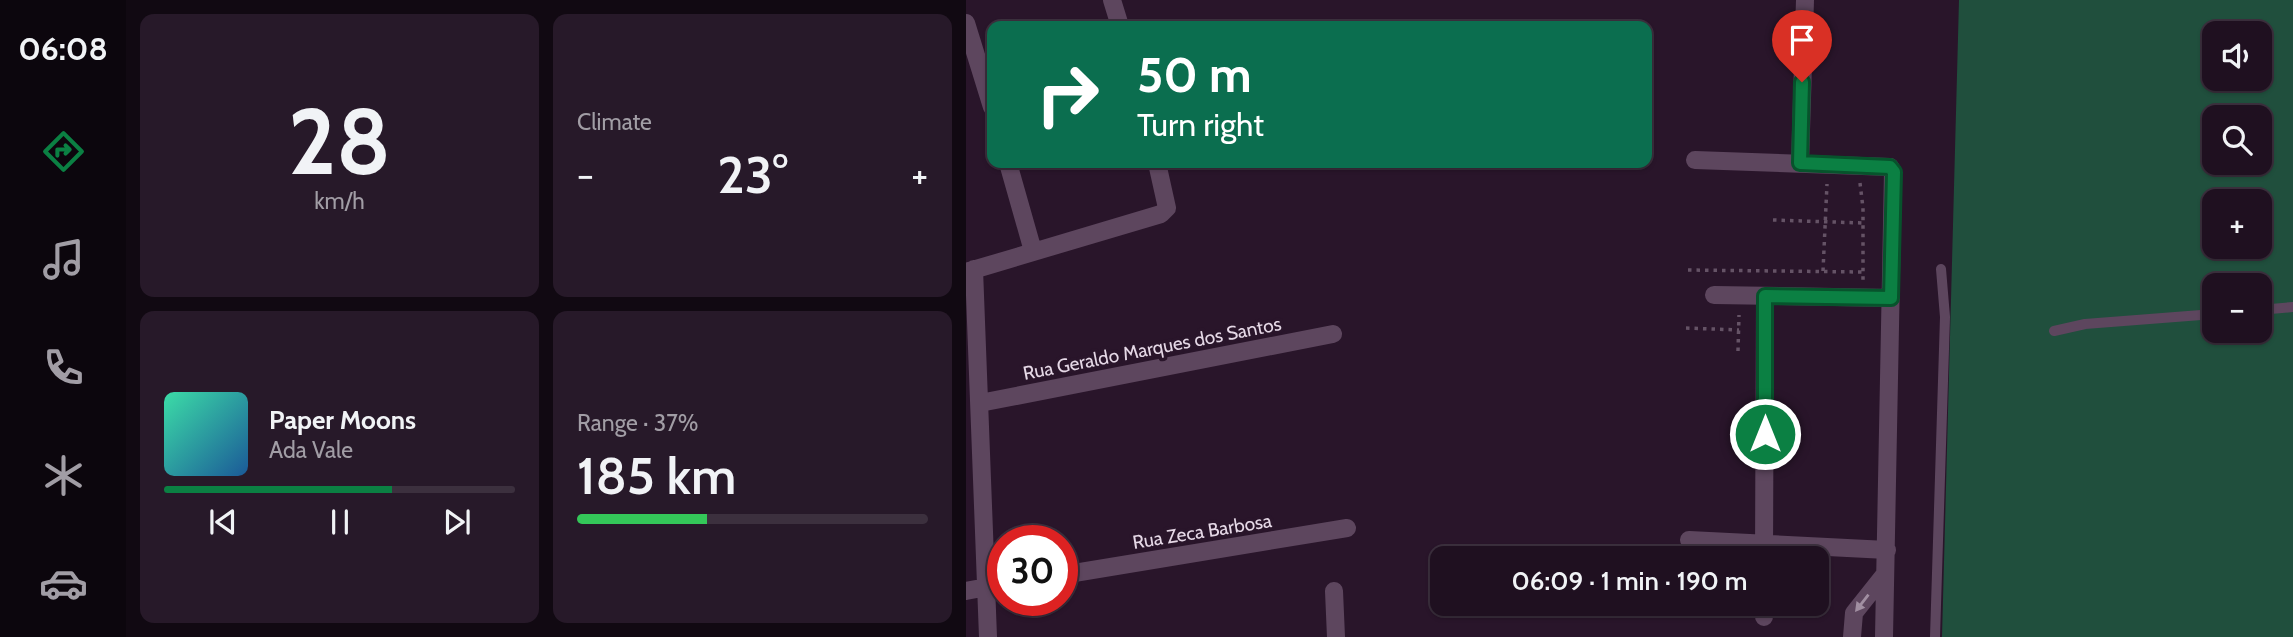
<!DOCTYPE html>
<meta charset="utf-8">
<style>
body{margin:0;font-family:Cabin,sans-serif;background:#271929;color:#f1f3f6;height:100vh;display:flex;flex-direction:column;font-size:26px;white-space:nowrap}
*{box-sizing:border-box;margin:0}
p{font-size:23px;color:#a19da5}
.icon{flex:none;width:38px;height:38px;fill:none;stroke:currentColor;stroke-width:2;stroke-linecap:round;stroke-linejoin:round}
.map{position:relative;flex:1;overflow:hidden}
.details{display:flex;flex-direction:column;gap:14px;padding:14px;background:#110912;width:840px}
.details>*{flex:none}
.top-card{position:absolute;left:21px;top:21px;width:665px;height:147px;border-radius:14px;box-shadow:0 2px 5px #0004,0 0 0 2px #3c303e;background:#0b6e4f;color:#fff;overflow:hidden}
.buttons{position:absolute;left:1236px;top:21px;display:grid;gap:14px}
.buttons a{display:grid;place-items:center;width:70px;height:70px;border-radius:14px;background:#1f1020;box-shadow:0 2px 5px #0004,0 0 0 2px #3c303e;font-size:35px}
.speed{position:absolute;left:21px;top:525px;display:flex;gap:14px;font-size:35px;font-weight:700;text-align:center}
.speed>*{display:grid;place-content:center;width:91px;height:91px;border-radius:50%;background:#1f1020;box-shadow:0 2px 5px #0004,0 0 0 2px #3c303e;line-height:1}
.speed .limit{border:10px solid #d22;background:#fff;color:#111}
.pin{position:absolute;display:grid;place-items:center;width:60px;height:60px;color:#fff;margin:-72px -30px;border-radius:50% 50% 50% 0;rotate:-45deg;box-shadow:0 0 7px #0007}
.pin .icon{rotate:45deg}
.me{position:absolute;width:77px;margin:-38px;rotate:0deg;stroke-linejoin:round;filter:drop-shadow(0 0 5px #0008)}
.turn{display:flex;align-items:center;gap:24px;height:147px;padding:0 35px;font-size:32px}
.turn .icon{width:91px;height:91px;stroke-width:2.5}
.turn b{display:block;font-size:49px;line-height:60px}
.big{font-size:52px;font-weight:600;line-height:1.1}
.details .widget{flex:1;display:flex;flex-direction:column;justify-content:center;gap:10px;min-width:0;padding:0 24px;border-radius:14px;background:#271929}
.details .dial{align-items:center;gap:0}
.dial b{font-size:91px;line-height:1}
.song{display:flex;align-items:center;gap:21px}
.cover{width:84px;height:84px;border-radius:10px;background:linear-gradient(135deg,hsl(160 70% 55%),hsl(210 70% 35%))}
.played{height:7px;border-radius:4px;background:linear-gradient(90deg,#0b8043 65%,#3c303e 65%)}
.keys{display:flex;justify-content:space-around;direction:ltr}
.heat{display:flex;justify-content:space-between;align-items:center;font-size:38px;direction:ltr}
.charge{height:10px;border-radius:5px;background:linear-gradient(90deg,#34c759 37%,#3c303e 0)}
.details .tiles{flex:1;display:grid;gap:14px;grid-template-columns:repeat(2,1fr)}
.trip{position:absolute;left:464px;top:546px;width:399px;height:70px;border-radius:14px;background:#1f1020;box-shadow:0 2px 5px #0004,0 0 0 2px #3c303e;font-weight:600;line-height:70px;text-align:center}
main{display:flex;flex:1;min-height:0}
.tab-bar{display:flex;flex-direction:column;width:126px;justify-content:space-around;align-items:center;background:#0c060d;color:#a19da5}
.tab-bar .icon{width:49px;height:49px}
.tab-bar .selected{color:#0b8043}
.tab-bar b{font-size:32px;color:#f1f3f6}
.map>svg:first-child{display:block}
</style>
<main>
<nav class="tab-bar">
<b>06:08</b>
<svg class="icon selected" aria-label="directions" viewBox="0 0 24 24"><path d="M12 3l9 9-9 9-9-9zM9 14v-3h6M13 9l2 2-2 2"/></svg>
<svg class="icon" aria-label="music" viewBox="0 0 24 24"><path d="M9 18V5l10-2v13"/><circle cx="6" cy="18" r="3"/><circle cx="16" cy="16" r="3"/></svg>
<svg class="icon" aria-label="phone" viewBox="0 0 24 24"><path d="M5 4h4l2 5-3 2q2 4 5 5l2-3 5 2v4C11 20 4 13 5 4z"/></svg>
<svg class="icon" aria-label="climate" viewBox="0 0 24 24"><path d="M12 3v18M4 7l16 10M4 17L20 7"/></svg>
<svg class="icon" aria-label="car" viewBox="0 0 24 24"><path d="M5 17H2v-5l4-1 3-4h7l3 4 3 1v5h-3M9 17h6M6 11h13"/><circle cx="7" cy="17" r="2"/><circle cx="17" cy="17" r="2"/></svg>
</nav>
<section class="details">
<div class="tiles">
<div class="widget dial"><b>28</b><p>km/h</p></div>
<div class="widget"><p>Climate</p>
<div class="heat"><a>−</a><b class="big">23°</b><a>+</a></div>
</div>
<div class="widget">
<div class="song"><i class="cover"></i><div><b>Paper Moons</b><p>Ada Vale</p></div></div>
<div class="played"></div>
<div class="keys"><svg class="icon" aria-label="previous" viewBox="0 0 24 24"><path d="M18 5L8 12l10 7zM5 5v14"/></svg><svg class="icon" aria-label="pause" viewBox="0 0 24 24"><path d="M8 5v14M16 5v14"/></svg><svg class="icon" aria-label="next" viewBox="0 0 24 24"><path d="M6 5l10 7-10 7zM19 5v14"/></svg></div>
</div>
<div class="widget"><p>Range · 37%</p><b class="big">185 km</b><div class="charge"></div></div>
</div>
</section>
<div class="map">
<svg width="1327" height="637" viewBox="0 0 1327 637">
<rect width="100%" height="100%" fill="#29152a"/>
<path fill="#204f3d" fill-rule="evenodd" d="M993,0H1327V637H976ZM1248,33H1293V79H1248ZM1248,117H1293V163H1248ZM1248,201H1293V247H1248ZM1248,285H1293V331H1248Z"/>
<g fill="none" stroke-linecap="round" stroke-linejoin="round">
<path stroke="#655366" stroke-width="3.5" stroke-dasharray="3.5 5" stroke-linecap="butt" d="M894,183L897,208V280
M807,220L897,223
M722,270L897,272
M857,271L861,184
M720,328L773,330
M772,351L773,315"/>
<path stroke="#5d465e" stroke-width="10" d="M1293,310L1327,307
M1088,331L1119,324L1248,314
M969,637L979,317L975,269"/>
<path stroke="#5d465e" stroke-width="18" d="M146,0L154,26
M0,23L26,107
M729,160L924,167L927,172L918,637
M42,163L67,251
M834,163L839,0
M8,269L22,637
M0,272L195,214L201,208L191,163
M748,295L925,298
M14,403L367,334
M723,540L921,550
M798,558L799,296
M96,575L381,528
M0,591L37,584
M368,591L370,637
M798,617V604
M886,637L888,613L919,574"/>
</g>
<defs><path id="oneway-solid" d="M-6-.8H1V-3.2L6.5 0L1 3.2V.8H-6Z" transform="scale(1.75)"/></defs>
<use fill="#a18fa2" href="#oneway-solid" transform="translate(896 603) rotate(128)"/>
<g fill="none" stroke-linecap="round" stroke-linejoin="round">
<g stroke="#07532c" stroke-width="18">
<path id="route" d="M799,434V296L925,298L928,172L924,167L834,163L836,82"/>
</g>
<use href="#route" stroke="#0b8043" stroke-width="12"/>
</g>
<g text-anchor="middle" stroke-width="7" stroke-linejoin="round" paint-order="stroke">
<g font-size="19" fill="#e5d8e6" stroke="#29152a">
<text transform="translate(186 348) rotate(-11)" y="7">Rua Geraldo Marques dos Santos</text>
<text transform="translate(236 531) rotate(-9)" y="7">Rua Zeca Barbosa</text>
</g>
</g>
</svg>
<div class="buttons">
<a><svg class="icon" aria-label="sound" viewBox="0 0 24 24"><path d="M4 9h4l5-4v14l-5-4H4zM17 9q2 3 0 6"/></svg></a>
<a><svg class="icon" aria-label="search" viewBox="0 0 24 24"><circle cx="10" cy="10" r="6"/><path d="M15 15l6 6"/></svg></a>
<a>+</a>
<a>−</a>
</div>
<div class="speed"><div class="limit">30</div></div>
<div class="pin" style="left:836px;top:82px;background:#d93025"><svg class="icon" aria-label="arrive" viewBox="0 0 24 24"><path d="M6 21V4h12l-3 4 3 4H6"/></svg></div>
<svg class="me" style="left:799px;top:434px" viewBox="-20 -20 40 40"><circle r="17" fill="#0b8043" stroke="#fff" stroke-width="3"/><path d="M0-11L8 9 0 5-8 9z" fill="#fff"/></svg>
<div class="trip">06:09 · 1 min · 190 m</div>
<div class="top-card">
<div class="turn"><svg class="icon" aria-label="right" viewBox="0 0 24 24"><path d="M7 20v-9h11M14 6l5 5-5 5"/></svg><div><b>50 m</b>Turn right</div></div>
</div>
</div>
</main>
